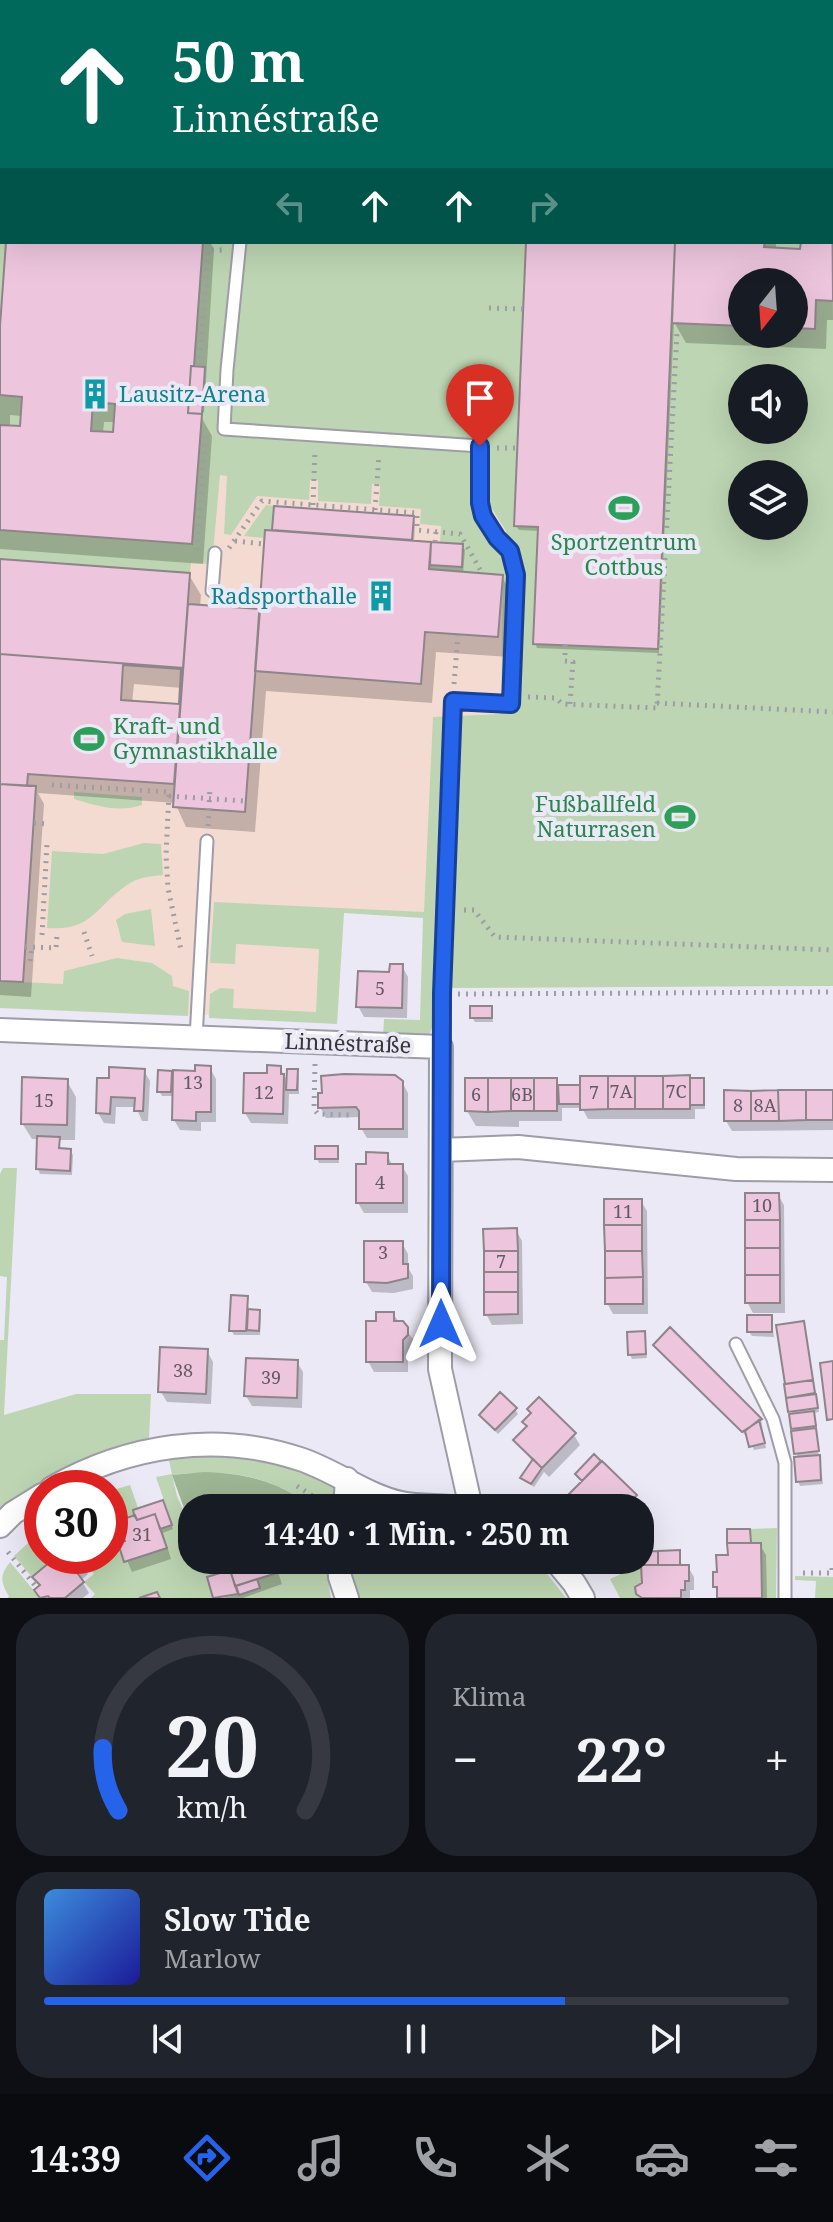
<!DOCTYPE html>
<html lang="de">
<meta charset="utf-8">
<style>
body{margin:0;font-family:"Noto Serif",serif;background:#20242c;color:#f1f3f6;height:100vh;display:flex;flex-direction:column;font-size:30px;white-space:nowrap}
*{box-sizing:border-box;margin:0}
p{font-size:26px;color:#9ea1a6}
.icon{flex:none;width:44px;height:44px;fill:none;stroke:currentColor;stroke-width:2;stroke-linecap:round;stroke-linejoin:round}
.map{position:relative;height:1598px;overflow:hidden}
.side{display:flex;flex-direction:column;gap:16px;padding:16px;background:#0d0f14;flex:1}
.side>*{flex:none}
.top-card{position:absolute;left:0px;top:0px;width:834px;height:244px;box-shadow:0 8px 32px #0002;background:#00695c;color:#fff;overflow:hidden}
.needle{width:52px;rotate:197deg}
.tools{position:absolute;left:728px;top:268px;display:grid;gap:16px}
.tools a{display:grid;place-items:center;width:80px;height:80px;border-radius:50%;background:#171b24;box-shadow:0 8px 32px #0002;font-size:40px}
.speed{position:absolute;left:24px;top:1470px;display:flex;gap:16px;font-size:40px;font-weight:700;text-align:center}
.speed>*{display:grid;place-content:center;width:104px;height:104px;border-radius:50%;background:#171b24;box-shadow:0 8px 32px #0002;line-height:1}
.speed .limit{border:12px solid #d22;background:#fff;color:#111}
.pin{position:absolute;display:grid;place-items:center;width:68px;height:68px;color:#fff;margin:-82px -34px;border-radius:50% 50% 50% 0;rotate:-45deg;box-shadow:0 0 8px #0007}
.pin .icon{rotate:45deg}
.me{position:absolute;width:88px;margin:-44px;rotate:0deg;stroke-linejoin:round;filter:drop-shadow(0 0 6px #0008)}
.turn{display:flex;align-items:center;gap:28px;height:168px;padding:0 40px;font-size:36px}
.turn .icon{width:104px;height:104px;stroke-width:2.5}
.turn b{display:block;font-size:56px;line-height:68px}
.lanes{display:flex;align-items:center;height:76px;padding:0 40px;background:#0003;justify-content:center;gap:40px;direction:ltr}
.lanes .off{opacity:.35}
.big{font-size:60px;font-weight:700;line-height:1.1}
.side .tile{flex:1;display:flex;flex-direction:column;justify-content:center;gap:12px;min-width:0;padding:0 28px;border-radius:32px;background:#20242c}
.side .dial{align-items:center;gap:0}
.dial svg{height:208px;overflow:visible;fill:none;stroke:#363941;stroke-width:7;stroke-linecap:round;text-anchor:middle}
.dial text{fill:#f1f3f6;stroke:none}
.song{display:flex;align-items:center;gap:24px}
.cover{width:96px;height:96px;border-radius:12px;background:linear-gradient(135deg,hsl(210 70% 55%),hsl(240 70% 35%))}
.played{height:8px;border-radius:4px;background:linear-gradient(90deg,#2563eb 70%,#363941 70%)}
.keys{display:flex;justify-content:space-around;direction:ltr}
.heat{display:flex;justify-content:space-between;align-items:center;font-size:44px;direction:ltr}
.side .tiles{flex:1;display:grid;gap:16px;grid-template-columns:1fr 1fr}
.tile:last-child{grid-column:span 2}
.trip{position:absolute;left:178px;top:1494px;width:476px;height:80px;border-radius:32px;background:#171b24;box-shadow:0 8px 32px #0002;font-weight:700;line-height:80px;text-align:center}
.menu{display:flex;height:128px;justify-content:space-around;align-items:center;background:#090b0e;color:#9ea1a6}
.menu .icon{width:56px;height:56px}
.menu .active{color:#2563eb}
.menu b{font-size:36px;color:#f1f3f6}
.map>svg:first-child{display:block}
</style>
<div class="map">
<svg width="833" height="1598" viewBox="0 0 833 1598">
<rect width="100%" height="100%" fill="#ebe9f5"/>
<path fill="#f4dbd2" d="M219,475L507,490L501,714L483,716L424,916L343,912L337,1021L0,1005V550Z"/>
<path fill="#bdd5b2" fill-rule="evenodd" d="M0,34L2,242H832L833,135V986L439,988L433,998V1024L430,1033L419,1039L383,1037L384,1019L420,1020L423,918L344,913L337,1024L209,1018L210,994L220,988L234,989L233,1008L316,1012L319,949L236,944L235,964L210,963L214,902L424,912L433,717L501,714L503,575L429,569L430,565L462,567L463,544L440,542L441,526L420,524L421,509L379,506L380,484H372L371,504L318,501V480H310L309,500L257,496L231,535L224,534L227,476L220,475L212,564L191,563L190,573L0,559ZM742,282H794V334H742ZM742,378H794V430H742ZM742,474H794V526H742ZM470,488L487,489L491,507L506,531L505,561C487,534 471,526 470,488Z
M266,505L274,506L272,530H266L265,538L244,536Z
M74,792L142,797V805C118,813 98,806 74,799Z
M144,843L161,844L163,875C153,876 141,877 132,882C97,902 95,932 47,928L52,851L103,854Z
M151,909L155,946L122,942L116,920L125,914Z
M117,958L152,963L172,976L173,986L189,991L188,1016L0,1008V981L63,984L64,971Z
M3,1168H17L4,1415L76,1394H151L149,1439C93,1456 45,1474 0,1512V1340H4L7,1277L0,1276V1174Z
M205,1454C247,1457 310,1461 340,1492L339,1506L330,1504L329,1508H300L301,1499C260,1472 219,1470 172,1475L177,1496L192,1530V1560H227L230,1570L207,1577L213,1598H91L95,1594L84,1582L94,1574L78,1556H110V1521L125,1562L167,1548L160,1529L172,1524L156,1477L172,1474L168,1456Z
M130,1485L138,1508L133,1510L134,1515L118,1521L110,1491Z
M777,1528L776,1598H762L761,1543H751L750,1529Z
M41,1531L42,1556H57L32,1577L14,1556Z
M273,1560H325L331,1598H224L259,1589L257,1579L277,1573Z
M347,1560H533L545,1571L566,1598H354Z
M10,1562L40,1598H8L9,1596C0,1582 0,1575 10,1562Z
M641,1565L642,1583L635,1588L636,1594L642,1598H620L610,1579Z
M795,1576L833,1577V1598H815L816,1581L795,1580Z"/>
<path fill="#9eb693" d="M24,0H833V90L832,2Z
M204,1472C240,1473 270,1479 301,1499L300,1508H192V1530L172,1475Z"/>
<path fill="#0003" fill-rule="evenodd" d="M832,174L833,320H827L826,349L686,343L674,322L659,653L537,648L535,643L540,531L519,530L516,526L528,242H776V250L802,251L803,242H832ZM742,282H794V334H742Z
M8,242H210L214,249L204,413L198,404L195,406L212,436L203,564L0,549V355ZM10,415L22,416V428L10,427ZM104,422H116L115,434L103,433Z
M275,508L413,518L415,523L414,542L431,544L433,547L462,546L465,550L463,574L502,577L513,597L509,657L436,652L432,703L266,691L255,832L186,827L175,803L38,793L44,804L31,997L0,995V561L189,575L201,595L200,607L261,611ZM134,684L182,688L181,706L132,703Z
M402,966L408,977L407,1018L364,1017L358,1006Z
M491,1008L493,1022H475L472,1017Z
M210,1068L216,1079V1122H201V1131L180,1130L174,1120L175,1096H162L159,1091L171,1073L175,1081Z
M280,1068L288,1082L297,1071L299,1076V1094H289L288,1124L251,1123L245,1113L269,1075Z
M144,1071L150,1081L148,1121H142L136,1107H116L115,1124L104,1123L98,1113L111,1080Z
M556,1080L560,1087L702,1080L705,1084V1109H695V1119H588L582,1108H562V1121H519V1127L476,1126L467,1111Z
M67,1081L76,1097L75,1140H59L61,1150L70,1151L73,1155L72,1175L40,1174L38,1169L39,1139H32L22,1123Z
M402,1082L408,1093V1138H367L361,1128V1117L326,1118L320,1107L324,1095Z
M833,1094V1130L732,1131L726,1121Z
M337,1148L339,1163H319L317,1159Z
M387,1155L393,1166H402L408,1176V1213H364L358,1203L368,1166Z
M778,1195L784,1205L785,1313H753L747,1302Z
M641,1201L647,1211L648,1314H613L607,1303Z
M516,1230L522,1241L523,1324L492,1325L486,1314Z
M402,1243L408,1254V1268L413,1276V1289L394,1293L372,1292L366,1282Z
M247,1298L249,1311L258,1312L261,1316L260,1335H234L231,1330Z
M393,1314L413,1339V1346L408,1351V1372H374L368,1361L378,1323Z
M771,1317L774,1337L752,1336L749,1332Z
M803,1323L819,1412L813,1413L823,1484L800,1486L798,1481L799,1459L796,1453L795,1432L778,1327Z
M670,1330L761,1420L766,1448L754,1450L748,1434L746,1436L658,1349Z
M644,1333L647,1358L632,1359L630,1354Z
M207,1351L213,1362L211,1404L167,1402L161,1392Z
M297,1362L303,1372L302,1408L252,1406L246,1396Z
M515,1409L518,1414L498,1434L484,1419Z
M525,1423L574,1435L580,1445L549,1477L544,1472L534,1487L522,1478L533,1462L516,1440L528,1428Z
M594,1457L636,1497L642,1507L640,1509L579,1508L577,1506L571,1495L584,1482L580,1479Z
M165,1507L173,1529L163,1533L171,1559L132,1572L120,1544L127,1542Z
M749,1531L752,1545H760L766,1555L767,1598H719L715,1587L719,1574Z
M679,1552L682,1567H688L694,1577V1590H690V1598H640L638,1594Z
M61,1556H76L88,1574L81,1580L89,1593L83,1598H41L36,1591L41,1587L35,1577Z
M229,1560H274L282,1584L243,1598H215L209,1579L233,1571Z"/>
<path fill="#edc6de" stroke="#8f848a" stroke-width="2" fill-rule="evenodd" d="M0,90H2V158H0Z
M832,172L833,301L816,300L815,329L794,328V282H742V326L672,323L675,242H765L764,247L800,249L801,242H832Z
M6,242H203L194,366H191L188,413L202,414L192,544L0,530V425L20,426L22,397L0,395V326ZM93,402L115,404L113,432L91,431Z
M526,242H675L658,649L533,644L538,527L514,526Z
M191,366L205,367L202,414L188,413Z
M274,506L414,516L412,540L272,530Z
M265,530L431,542L429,569L503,575L498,637L425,632L421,684L255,671Z
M431,542L463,544L462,567L430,565Z
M0,559L190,573L183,668L0,654Z
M188,604L260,609L245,812L173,807Z
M0,654L183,668L174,784L28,774L27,786L0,784ZM123,665L181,669L179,704L121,700Z
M0,784L36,786L23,982L0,981Z
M390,964H403L402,1008L356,1007L358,971L389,972Z
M470,1006H492V1018H470Z
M195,1065L211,1066V1112H196V1121L172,1120L173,1070L195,1071Z
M267,1065L281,1066V1074H284L283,1114L243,1113L244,1073H267Z
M109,1067L145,1069L143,1111H134L135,1098L111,1097L110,1114L96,1113L97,1078H109Z
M287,1069H298L297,1090H286Z
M158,1070L172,1071L171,1092H157Z
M344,1074L395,1075L403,1081V1129H359V1111L356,1107L318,1108V1093H322L321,1076Z
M690,1075V1109H663V1076Z
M580,1076H608V1109L580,1110Z
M608,1076H635V1109H608Z
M635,1076H663V1109H635Z
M22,1077L68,1079L67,1125L21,1124Z
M465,1078H488V1112L465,1111Z
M488,1078H511V1111L488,1112Z
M511,1078H534V1111H511Z
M534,1078H557V1111H534Z
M690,1078H704V1105H690Z
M558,1085H580V1104H559Z
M724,1090L751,1091V1121H724Z
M778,1090L779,1121H751V1091Z
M778,1090H806V1120L779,1121Z
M806,1090H833V1120H806Z
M37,1136L60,1137L59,1148L71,1149L70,1171L36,1169Z
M315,1146H338V1159H315Z
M366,1152L388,1153V1164H403V1203H356V1164H366Z
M745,1193H779L780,1220H745Z
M604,1199H642V1225H604Z
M745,1220H780V1248H745Z
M604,1225H642V1251H605Z
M517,1228L518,1251H484L483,1229Z
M364,1241H403V1264H408V1278L387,1283L364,1282Z
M745,1248H780V1275H745Z
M484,1251H518V1272H484Z
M605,1251H642L643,1277L605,1278Z
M484,1272H518V1292H484Z
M745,1275H780V1303H745Z
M643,1277V1304H605V1278Z
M484,1292H518V1314L484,1315Z
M231,1295L248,1296L246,1331H229Z
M248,1309L260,1310L259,1331L247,1330Z
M376,1312H394V1321H403L408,1327V1335L403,1340V1362H366V1321H376Z
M747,1315H772V1332H747Z
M804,1321L813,1380L785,1384L776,1325Z
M670,1327L762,1419L742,1432L653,1345Z
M645,1331L646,1354L628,1355L627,1332Z
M160,1347L208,1349L206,1394L158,1392Z
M246,1358L298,1360L297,1398L244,1396Z
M833,1361V1419L827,1420L820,1363Z
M813,1380L815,1393L786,1398L784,1384Z
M500,1392L517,1408L495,1430L479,1415Z
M816,1394L818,1408L788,1412L786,1398Z
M539,1397L576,1433L542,1468L513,1440L527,1426L522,1422L531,1413L527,1409Z
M814,1411L816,1426L791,1429L789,1414Z
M759,1420L765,1443L749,1447L745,1431Z
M816,1428L819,1451L794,1454L791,1431Z
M594,1454L601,1461L582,1481L575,1474Z
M820,1455L821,1480L796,1482L794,1457Z
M533,1459L542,1468L531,1484L520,1478Z
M602,1461L637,1495L625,1508H582L568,1495Z
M163,1500L172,1525L160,1529L155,1514L137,1520L134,1515L133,1510Z
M155,1514L167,1548L124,1562L118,1543L125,1541L118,1521L135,1515L137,1520Z
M727,1529H750L751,1543H727Z
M727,1543H761L762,1598H717V1587H713V1572H717L716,1555H728Z
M680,1550V1565H658V1551Z
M658,1551V1565H641V1552Z
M57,1556H78L84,1563L75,1570L84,1582L65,1598H50L48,1596L40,1598L34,1590L40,1585L32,1577Z
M227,1560H273L277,1573L235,1586Z
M641,1565H689V1581H685V1590H681V1598H642L636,1594L635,1587L642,1583Z
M230,1570L238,1594L213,1598L207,1577Z
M257,1579L260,1588L239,1595L236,1586Z
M157,1592L160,1598H139Z"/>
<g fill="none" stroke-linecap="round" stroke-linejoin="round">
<g stroke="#9e9ca7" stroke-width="15">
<path id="lane" d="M697,2V0
M240,242L227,370L224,429L480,446V503L483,516L497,538L510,551L516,575L511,704L453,701L441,1047
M212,591L215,553
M196,1038L207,841
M736,1344L773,1419L785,1463V1598"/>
</g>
<g stroke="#9e9ca7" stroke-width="26">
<path id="street" d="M0,18L2,19
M832,110H833
M0,1030L441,1047L440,1369L471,1508
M441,1150L518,1147L736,1169L833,1170
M52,1488C128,1445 216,1431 300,1459C334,1470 367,1496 401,1503C420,1507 442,1505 462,1508
M345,1508L347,1479
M0,1526L13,1513L42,1495
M339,1560L340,1577L347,1598
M555,1560L574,1583L583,1598"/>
</g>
<path stroke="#9e9ca5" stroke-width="5" stroke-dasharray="2 6" stroke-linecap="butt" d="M0,205L2,193
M489,308L524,309
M199,366L208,250H224
M497,448H518
M313,505L315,450
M375,510L379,455
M235,541L264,544
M435,542L436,532
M229,548L262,501L417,513V530L460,534L482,573
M197,550L205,432
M565,645V661L573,662L570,704
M454,684L458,635
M528,697L556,698L562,704L657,708L677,332
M657,703L833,712
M52,785L169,792L166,855L168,888L181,950
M169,796L245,801
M34,823L49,824
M208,826L210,787
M464,910H474L495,937L833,950
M84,932L92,956
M42,935L47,843
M25,947L56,948L57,936
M30,961L32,947
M458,994L833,992
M315,1064L314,1109L318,1114L350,1115
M297,1486L322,1502
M110,1509L121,1542
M8,1552L37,1588
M803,1573H832V1564"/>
<use href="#lane" stroke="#fff" stroke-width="11"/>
<use href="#street" stroke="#fff" stroke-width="22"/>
</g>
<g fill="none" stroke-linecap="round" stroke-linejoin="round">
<g stroke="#184099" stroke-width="20">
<path id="route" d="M441,1324L442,994L453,701L511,704L516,575L510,551L497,538L483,516L480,503V446"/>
</g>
<use href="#route" stroke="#2563eb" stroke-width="14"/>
</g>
<defs>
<g id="building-bare" transform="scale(2.4)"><path d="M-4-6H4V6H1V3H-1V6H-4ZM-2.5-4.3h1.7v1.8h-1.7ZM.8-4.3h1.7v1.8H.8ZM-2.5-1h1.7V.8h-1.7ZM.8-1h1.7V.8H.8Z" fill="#0f9aa8" stroke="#ebe9f5" stroke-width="2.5" paint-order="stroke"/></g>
<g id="stadium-bare" transform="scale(2.4)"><path d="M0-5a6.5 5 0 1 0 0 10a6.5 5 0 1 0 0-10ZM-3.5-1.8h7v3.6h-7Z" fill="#2e9e5b" stroke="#ebe9f5" stroke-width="2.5" paint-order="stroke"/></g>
</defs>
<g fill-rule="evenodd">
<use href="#building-bare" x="95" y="394"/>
<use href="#stadium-bare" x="624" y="508"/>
<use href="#building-bare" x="381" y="596"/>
<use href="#stadium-bare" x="89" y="739"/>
<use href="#stadium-bare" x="680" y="817"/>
</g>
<g text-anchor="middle" stroke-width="8" stroke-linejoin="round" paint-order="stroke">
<g font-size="18" fill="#645a64">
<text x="380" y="995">5</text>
<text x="193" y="1089">13</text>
<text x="621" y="1098">7A</text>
<text x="676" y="1098">7C</text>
<text x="264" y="1099">12</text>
<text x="594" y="1099">7</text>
<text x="476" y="1101">6</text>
<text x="522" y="1101">6B</text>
<text x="44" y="1107">15</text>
<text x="738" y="1112">8</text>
<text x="765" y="1112">8A</text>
<text x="380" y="1189">4</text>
<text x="762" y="1212">10</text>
<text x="623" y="1218">11</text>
<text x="383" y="1259">3</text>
<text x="501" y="1268">7</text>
<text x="183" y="1377">38</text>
<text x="271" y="1384">39</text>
<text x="142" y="1541">31</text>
</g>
<g font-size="22" fill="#0d838f" stroke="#ebe9f5" text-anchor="start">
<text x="119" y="402">Lausitz-Arena</text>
<text x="357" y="604" text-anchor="end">Radsporthalle</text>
</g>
<g font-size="22" fill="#27864d" stroke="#ebe9f5">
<text x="624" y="550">Sportzentrum<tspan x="624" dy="25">Cottbus</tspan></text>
<text x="113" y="734" text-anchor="start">Kraft- und<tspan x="113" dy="25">Gymnastikhalle</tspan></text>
<text x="656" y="812" text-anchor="end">Fußballfeld<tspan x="656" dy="25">Naturrasen</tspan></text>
</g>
<g font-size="22" fill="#37363b" stroke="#ebe9f5">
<text transform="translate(348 1043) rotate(2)" y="8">Linnéstraße</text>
</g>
</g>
</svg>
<div class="tools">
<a><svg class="needle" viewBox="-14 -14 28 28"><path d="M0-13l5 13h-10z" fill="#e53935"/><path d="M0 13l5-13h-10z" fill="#9ea1a6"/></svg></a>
<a><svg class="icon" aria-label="sound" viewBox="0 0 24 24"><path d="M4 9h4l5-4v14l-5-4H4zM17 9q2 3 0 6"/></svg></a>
<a><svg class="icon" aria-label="layers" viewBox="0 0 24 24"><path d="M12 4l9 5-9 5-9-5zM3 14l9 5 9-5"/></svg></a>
</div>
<div class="speed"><div class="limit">30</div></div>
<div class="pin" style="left:480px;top:446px;background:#d93025"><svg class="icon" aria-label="arrive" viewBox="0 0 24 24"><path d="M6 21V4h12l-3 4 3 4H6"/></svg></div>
<svg class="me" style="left:441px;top:1324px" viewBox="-20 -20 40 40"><path d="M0-17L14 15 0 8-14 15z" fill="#2563eb" stroke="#fff" stroke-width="4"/></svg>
<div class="trip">14:40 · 1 Min. · 250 m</div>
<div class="top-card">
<div class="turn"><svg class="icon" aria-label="ahead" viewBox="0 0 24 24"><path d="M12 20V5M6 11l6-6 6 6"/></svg><div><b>50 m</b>Linnéstraße</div></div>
<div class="lanes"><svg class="icon off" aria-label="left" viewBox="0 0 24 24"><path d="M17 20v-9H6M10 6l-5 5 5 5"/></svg><svg class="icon" aria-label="ahead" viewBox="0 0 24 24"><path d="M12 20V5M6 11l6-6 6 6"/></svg><svg class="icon" aria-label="ahead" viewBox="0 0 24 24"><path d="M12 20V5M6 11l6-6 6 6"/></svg><svg class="icon off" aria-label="right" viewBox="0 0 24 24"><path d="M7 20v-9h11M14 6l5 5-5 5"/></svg></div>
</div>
</div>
<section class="side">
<div class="tiles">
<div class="tile dial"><svg viewBox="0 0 100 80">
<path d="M14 69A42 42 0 1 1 86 69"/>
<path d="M14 69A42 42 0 0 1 8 45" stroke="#2563eb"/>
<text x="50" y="56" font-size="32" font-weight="700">20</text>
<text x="50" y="72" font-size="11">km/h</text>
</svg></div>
<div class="tile"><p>Klima</p>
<div class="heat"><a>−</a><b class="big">22°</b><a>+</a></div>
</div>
<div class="tile">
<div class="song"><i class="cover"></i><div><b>Slow Tide</b><p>Marlow</p></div></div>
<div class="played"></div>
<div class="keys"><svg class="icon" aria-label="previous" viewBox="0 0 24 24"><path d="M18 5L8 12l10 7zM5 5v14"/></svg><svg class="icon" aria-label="pause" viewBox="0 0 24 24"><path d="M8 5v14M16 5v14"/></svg><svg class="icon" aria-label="next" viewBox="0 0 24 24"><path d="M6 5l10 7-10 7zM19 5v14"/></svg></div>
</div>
</div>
</section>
<nav class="menu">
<b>14:39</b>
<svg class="icon active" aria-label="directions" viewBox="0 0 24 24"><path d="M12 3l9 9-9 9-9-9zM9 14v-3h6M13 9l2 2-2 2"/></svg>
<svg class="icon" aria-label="music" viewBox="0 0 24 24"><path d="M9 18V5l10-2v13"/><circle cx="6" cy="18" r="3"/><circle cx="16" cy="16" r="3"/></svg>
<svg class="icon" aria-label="phone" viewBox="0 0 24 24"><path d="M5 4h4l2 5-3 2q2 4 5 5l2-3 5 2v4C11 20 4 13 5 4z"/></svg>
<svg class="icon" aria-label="climate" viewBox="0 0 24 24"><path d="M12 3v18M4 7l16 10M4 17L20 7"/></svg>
<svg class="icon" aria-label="car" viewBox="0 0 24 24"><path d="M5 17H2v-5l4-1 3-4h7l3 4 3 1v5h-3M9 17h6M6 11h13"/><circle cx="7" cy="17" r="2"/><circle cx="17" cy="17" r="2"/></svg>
<svg class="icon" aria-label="filters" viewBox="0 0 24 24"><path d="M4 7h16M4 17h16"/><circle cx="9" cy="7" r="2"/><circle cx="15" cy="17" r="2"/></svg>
</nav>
